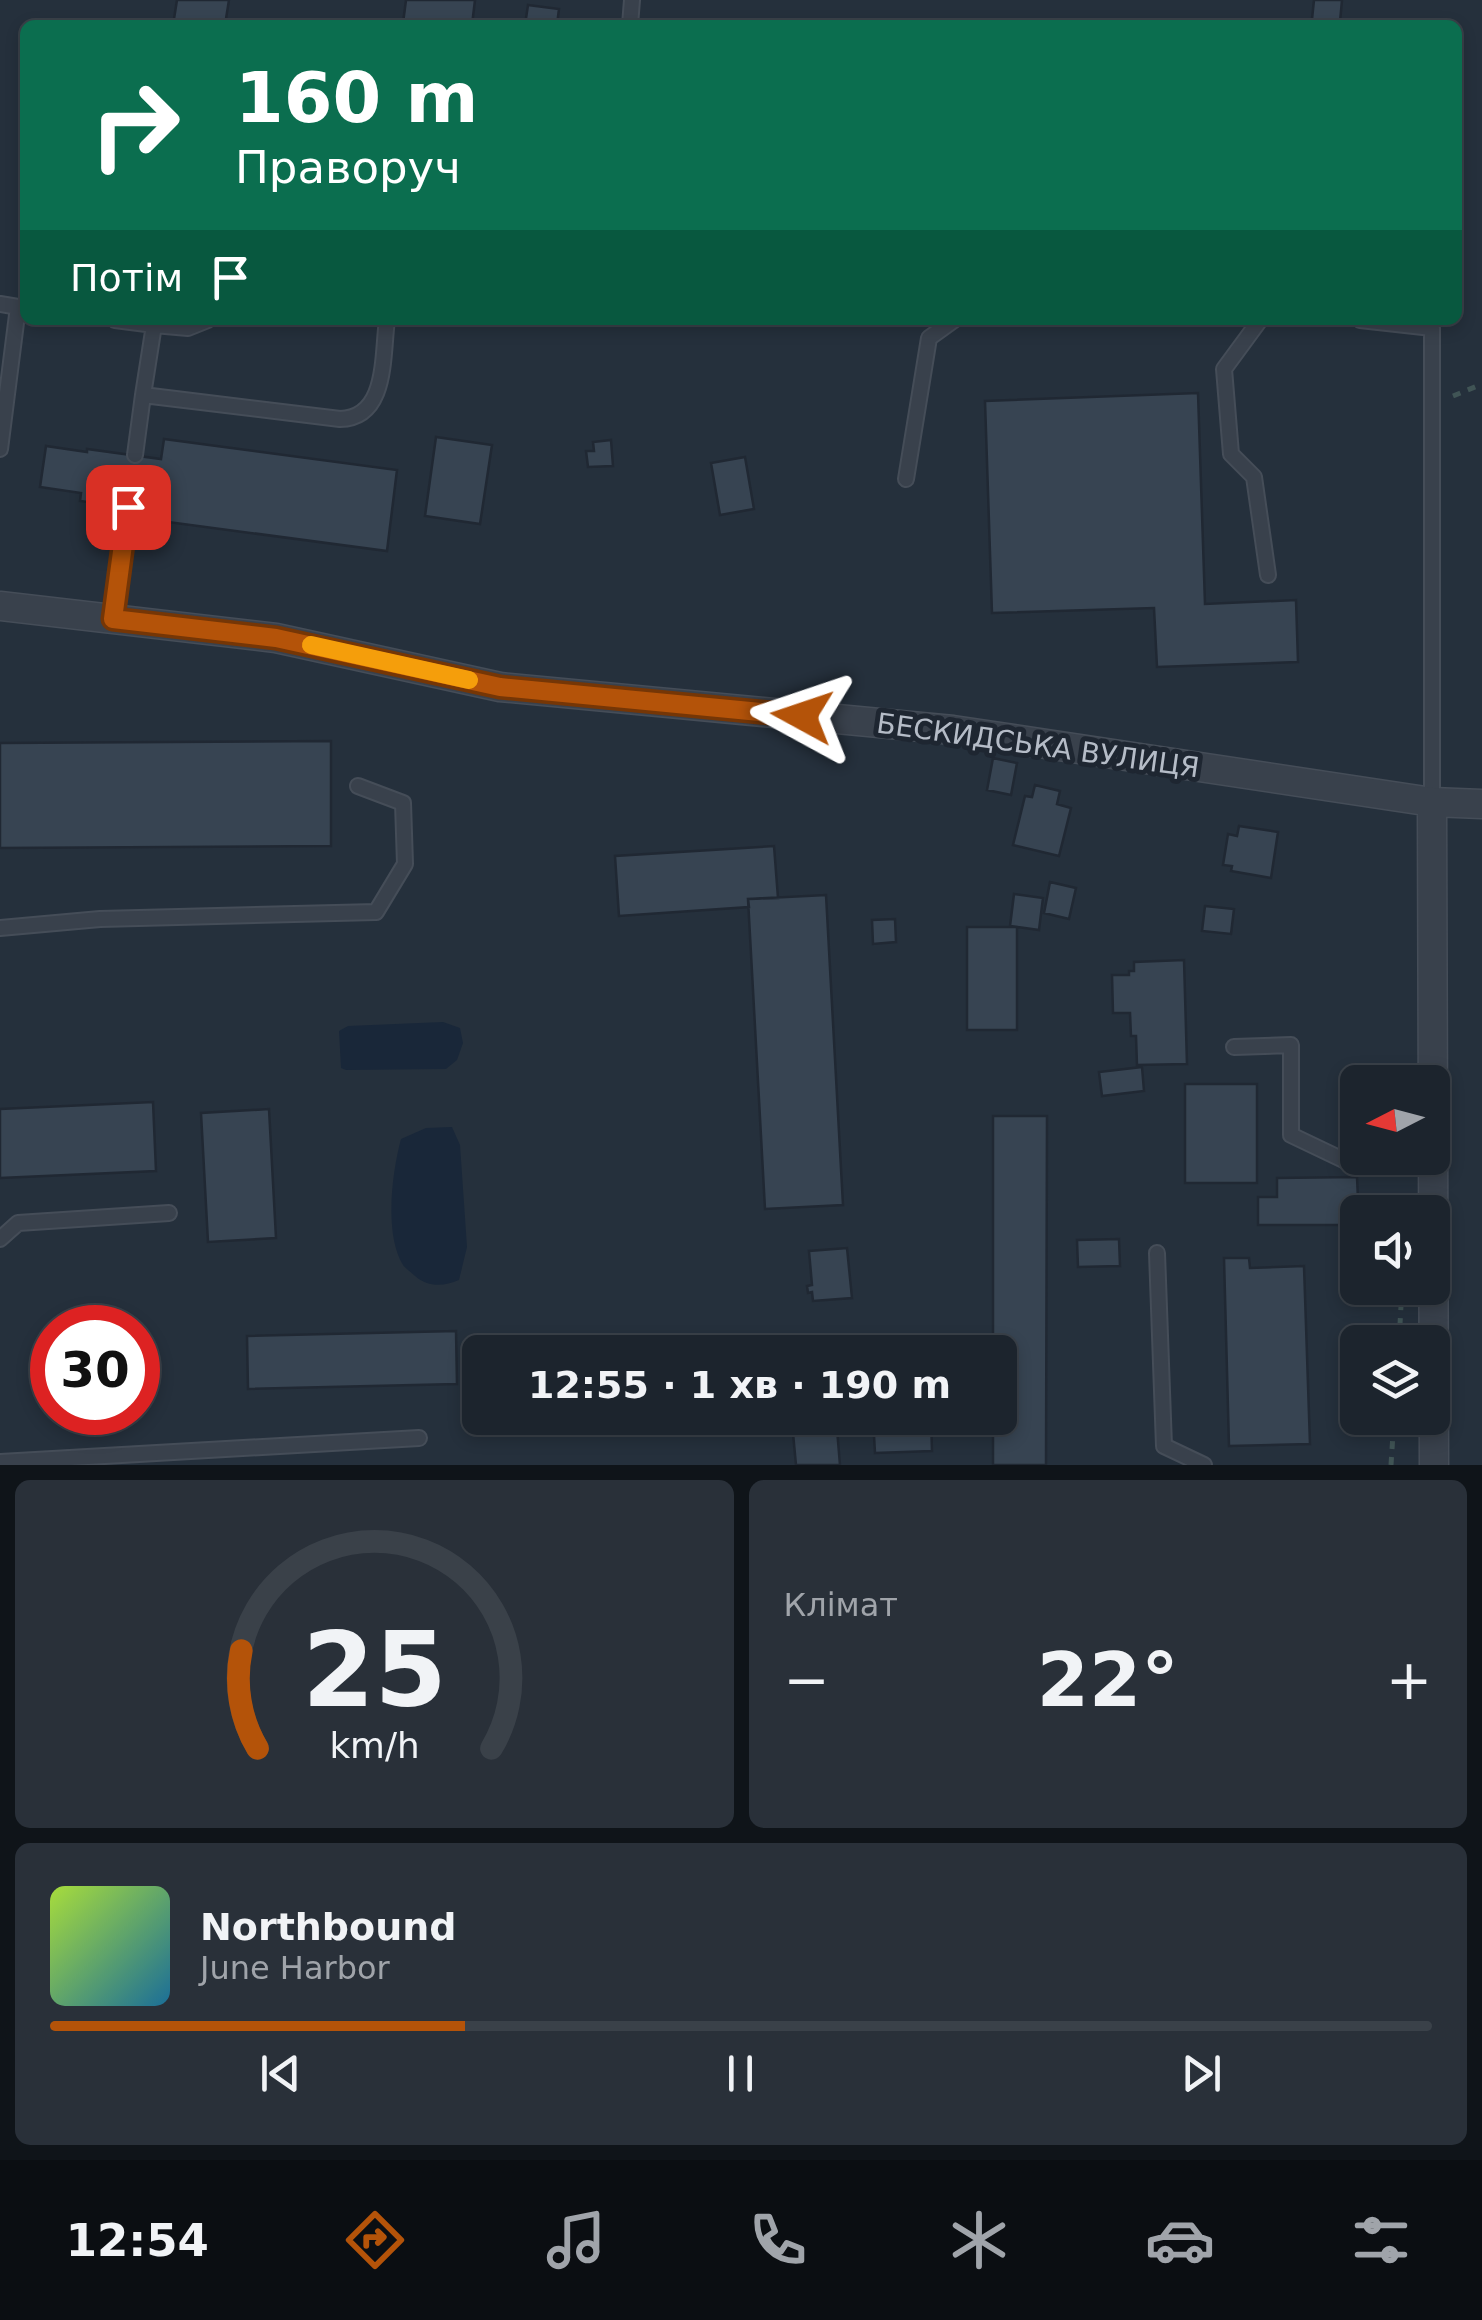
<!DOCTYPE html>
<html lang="uk">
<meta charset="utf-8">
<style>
body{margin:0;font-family:"DejaVu Sans",sans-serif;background:#293039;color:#f1f3f6;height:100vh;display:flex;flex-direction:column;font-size:38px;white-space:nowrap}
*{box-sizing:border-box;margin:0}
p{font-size:32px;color:#a0a4aa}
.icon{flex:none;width:55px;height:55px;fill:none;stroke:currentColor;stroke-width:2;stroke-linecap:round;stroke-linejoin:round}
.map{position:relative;height:1465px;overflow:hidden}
.side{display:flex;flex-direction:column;gap:15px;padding:15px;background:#0f1419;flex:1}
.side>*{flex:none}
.hud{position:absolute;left:20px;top:20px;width:1442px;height:305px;border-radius:15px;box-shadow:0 5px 15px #0003,0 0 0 2px #3a4149;background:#0b6e4f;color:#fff;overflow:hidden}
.needle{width:65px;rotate:264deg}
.tools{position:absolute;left:1340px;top:1065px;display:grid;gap:20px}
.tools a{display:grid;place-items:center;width:110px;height:110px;border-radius:15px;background:#1c242d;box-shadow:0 5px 15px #0003,0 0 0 2px #3a4149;font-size:50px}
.speed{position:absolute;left:30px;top:1305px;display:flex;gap:20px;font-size:50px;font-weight:700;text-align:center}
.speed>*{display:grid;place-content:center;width:130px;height:130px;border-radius:50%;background:#1c242d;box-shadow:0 5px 15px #0003,0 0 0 2px #3a4149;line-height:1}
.speed .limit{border:15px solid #d22;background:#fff;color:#111}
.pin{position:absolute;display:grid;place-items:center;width:85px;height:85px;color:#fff;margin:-42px;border-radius:20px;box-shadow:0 5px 15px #0006}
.me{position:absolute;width:110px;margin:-55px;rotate:275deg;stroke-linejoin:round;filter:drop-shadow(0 0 8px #0008)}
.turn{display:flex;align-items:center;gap:35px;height:210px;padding:0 50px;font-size:45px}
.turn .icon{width:130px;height:130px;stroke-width:2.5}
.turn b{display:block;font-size:70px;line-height:85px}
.then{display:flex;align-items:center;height:95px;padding:0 50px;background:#0003;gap:20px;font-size:38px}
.big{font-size:75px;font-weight:800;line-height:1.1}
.side .card{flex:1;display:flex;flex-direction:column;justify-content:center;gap:15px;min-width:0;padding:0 35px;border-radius:15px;background:#293039}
.side .dial{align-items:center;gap:0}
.dial svg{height:260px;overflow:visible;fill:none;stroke:#3a4149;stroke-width:7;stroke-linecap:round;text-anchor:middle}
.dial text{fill:#f1f3f6;stroke:none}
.song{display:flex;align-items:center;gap:30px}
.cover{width:120px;height:120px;border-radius:15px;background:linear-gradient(135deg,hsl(80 70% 55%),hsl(200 70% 35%))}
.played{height:10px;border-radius:5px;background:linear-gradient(90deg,#b45309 30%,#3a4149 30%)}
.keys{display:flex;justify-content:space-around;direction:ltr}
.heat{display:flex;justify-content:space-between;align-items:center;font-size:55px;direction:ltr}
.side .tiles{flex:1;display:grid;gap:15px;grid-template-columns:1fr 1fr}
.card:last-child{grid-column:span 2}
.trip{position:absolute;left:462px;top:1335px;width:555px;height:100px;border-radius:15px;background:#1c242d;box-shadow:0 5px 15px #0003,0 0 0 2px #3a4149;font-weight:800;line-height:100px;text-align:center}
.tab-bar{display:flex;height:160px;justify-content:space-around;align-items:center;background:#0b0e12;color:#a0a4aa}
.tab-bar .icon{width:70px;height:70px}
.tab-bar .on{color:#b45309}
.tab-bar b{font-size:45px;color:#f1f3f6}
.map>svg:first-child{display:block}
</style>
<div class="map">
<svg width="1482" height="1465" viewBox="0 0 1482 1465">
<rect width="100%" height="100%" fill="#25303c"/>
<path fill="#192739" d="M443,1022L460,1028L463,1043L457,1060L446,1069L346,1070L341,1068L339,1031L348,1026Z
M452,1127L460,1145L467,1247L459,1280C443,1287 428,1287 415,1276C413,1274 404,1267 403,1265C384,1234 392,1172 401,1139L426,1128Z"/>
<path fill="#374452" stroke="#202833" stroke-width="2.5" d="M177,0H229L225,25H173Z
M406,0H475L472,25L403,23Z
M1314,0H1342L1340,22L1312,19Z
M528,5L559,9L557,25H525Z
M1198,393L1205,604L1296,600L1298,662L1157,667L1154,608L992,613L985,401Z
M436,437L492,445L480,524L425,516Z
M164,439L397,470L387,551L153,520L154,511L80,501L81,493L40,487L46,446L87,452V449L161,459Z
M611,440L613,466L588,467L586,451H594L593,442Z
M745,457L754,509L720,515L711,463Z
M331,741V846L0,848V743Z
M993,758L1017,763L1011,795L987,790Z
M1035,785L1060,791L1057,804L1071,808L1059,856L1013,845L1025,796L1032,797Z
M1239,826L1278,832L1271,878L1231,871L1232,866L1223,865L1228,834L1237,836Z
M774,846L778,898L748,899L749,907L619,916L615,856Z
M1050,882L1076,888L1069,919L1044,913Z
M1014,894L1043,898L1039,930L1010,926Z
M826,895L843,1205L765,1209L748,899Z
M1205,906L1234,909L1231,934L1202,931Z
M895,919L896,942L873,944L872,920Z
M967,927H1017V1030H967Z
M1184,960L1187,1064L1137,1065L1136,1036H1131L1130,1013H1113L1112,975H1129V971H1134V962Z
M1142,1067L1144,1091L1102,1096L1099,1072Z
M1185,1084H1257V1183H1185Z
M153,1102L156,1171L0,1178V1109Z
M269,1109L276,1238L208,1242L201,1113Z
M993,1116H1047L1046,1465H993V1418H1000V1352H993Z
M1357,1177L1358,1199H1370V1212H1358V1225H1258V1197H1277V1178Z
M1119,1239L1120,1266L1078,1267L1077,1240Z
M847,1248L852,1298L813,1301L812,1292L808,1293L807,1286L812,1285L809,1251Z
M1224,1258H1249L1250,1268L1304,1266L1310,1444L1229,1446Z
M456,1331L457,1384L248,1389L247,1336Z
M873,1418H931L932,1451L875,1453Z
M837,1429L840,1465H796L793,1433Z"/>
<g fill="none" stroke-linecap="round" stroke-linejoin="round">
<g stroke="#454d58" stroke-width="18">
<path id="lane" d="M630,25L632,0
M0,304L24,308
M115,320L154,325
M1260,320L1224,369L1231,454L1254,477L1268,575
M1360,320L1432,328V802
M143,395L154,325L188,328L208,320
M0,449L18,307
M135,455L143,395L340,419C388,418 382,355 387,320
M906,479L929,338L954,320
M113,619L128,507
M0,928L100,919L376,912L405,864L403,803L358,786
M1234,1047L1291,1045V1135L1358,1167L1433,1168
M0,1239L18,1223L169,1213
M1157,1253L1164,1446L1204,1465
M0,1462L419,1438"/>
</g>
<g stroke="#454d58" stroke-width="31">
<path id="street" d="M0,606L276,638L500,687L953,730L1432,802L1482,804
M1432,802L1434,1465"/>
</g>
<path stroke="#405455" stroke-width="5" stroke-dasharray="8 8" stroke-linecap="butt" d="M1453,396L1482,384
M1399,1342L1402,1288
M1391,1465L1394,1418"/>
<use href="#lane" stroke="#39414c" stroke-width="14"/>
<use href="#street" stroke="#39414c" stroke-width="28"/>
</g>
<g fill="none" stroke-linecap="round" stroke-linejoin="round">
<g stroke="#753606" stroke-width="25">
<path id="route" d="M128,507L113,619L276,638L500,687L802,716"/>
</g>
<use href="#route" stroke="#b45309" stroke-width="18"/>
<path stroke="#f59e0b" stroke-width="18" d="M311,645L469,680"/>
</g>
<g text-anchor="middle" stroke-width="10" stroke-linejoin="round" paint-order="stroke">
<g font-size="28" fill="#b5bcc7" stroke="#1e2631">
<text transform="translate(1038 745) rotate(8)" y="10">БЕСКИДСЬКА ВУЛИЦЯ</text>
</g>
</g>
</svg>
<div class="tools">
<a><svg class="needle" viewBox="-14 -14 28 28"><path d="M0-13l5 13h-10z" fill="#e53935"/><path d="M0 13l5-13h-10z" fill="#a0a4aa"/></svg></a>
<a><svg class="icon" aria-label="sound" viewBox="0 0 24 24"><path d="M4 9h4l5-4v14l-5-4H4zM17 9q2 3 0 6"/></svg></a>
<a><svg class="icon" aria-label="layers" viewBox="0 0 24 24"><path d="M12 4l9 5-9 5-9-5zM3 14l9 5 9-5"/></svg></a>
</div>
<div class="speed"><div class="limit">30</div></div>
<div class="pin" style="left:128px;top:507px;background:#d93025"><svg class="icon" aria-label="arrive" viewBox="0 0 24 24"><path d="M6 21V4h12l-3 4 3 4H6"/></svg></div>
<svg class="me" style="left:802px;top:716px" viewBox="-20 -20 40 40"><path d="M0-17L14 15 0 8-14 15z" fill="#b45309" stroke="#fff" stroke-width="4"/></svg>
<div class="trip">12:55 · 1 хв · 190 m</div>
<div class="hud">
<div class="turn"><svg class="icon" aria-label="right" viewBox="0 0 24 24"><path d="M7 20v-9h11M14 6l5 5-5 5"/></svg><div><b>160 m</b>Праворуч</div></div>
<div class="then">Потім<svg class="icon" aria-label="arrive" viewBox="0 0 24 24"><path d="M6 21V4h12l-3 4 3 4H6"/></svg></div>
</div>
</div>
<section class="side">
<div class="tiles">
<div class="card dial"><svg viewBox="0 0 100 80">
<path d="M14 69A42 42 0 1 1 86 69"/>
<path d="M14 69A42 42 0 0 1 9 39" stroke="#b45309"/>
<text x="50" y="56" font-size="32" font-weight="700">25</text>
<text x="50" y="72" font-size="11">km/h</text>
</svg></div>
<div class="card"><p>Клімат</p>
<div class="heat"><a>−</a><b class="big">22°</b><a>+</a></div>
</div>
<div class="card">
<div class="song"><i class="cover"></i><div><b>Northbound</b><p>June Harbor</p></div></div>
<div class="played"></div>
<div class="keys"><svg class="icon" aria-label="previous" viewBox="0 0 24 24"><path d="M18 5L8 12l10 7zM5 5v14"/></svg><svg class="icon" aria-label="pause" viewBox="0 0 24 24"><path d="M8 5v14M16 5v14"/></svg><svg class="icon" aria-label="next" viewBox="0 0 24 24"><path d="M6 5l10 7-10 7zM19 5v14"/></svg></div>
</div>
</div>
</section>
<nav class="tab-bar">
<b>12:54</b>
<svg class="icon on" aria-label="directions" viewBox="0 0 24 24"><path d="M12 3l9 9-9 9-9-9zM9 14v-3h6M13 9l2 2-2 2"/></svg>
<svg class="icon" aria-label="music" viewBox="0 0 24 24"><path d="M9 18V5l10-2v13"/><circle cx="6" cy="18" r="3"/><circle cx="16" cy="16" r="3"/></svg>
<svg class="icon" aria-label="phone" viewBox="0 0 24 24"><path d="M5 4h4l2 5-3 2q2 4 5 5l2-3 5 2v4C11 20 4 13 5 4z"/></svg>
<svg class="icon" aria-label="climate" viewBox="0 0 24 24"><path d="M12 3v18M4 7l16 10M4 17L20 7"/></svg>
<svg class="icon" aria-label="car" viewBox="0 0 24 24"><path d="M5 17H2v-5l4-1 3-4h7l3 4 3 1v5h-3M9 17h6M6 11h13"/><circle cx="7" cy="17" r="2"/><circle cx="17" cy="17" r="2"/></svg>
<svg class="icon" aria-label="filters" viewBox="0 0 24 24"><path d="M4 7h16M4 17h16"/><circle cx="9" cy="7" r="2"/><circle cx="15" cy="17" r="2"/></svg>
</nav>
